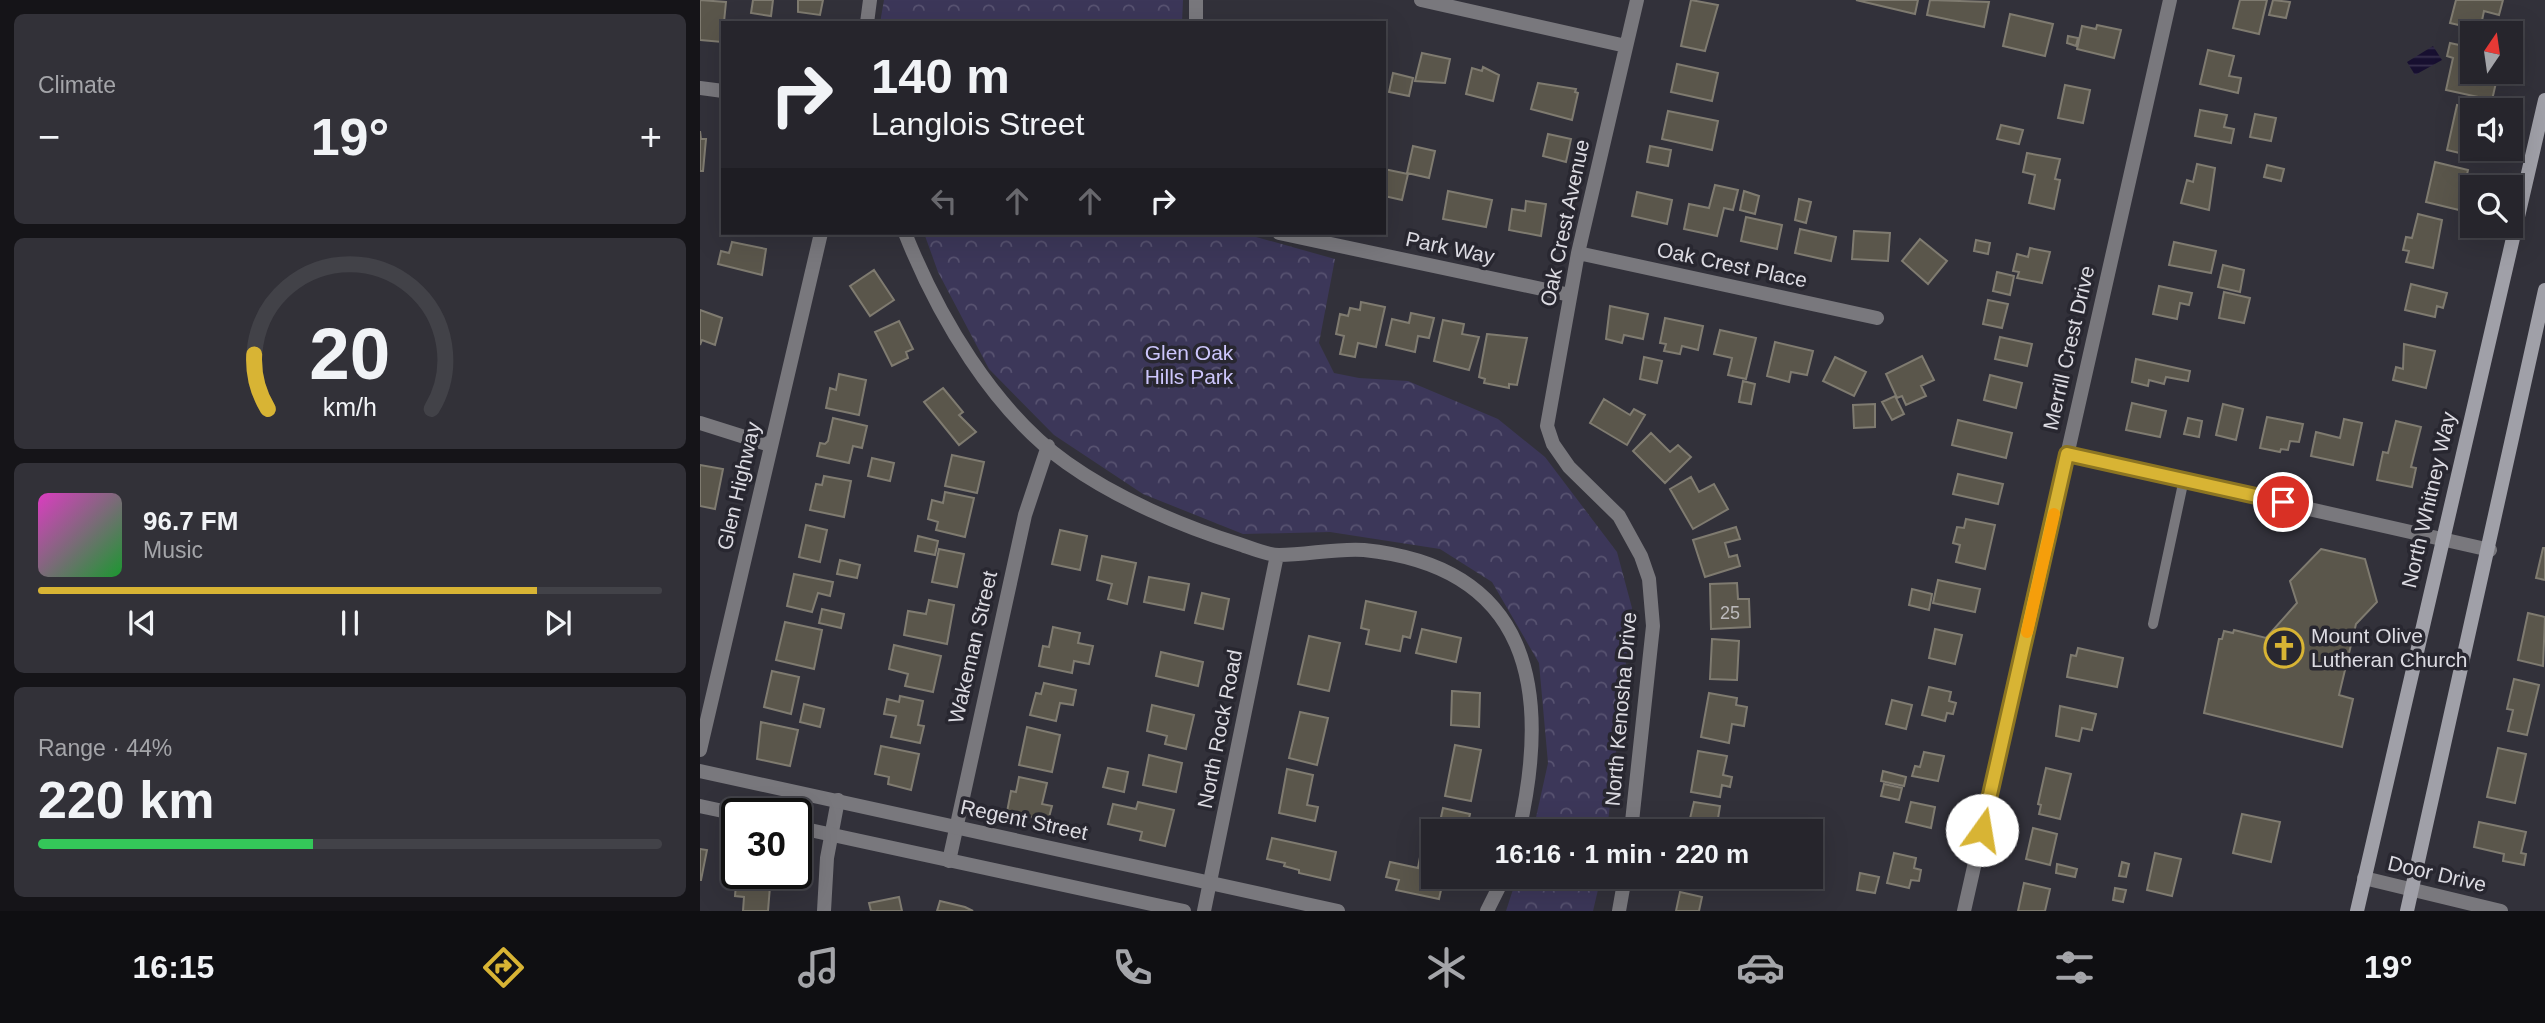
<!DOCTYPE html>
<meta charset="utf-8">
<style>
body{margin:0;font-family:Helvetica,sans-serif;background:#323138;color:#f1f3f6;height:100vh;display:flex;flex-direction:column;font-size:26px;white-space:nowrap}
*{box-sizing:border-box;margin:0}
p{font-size:23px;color:#a4a5a9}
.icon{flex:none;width:38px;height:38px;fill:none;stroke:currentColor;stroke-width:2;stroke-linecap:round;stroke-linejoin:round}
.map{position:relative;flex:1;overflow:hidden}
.details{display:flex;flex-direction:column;gap:14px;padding:14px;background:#151418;width:700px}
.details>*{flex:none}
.guide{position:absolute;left:21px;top:21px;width:665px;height:214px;border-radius:0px;box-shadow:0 7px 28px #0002,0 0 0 2px #424248;background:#26252c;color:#f1f3f6;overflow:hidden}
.needle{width:46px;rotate:13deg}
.fabs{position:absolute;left:1760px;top:21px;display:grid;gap:14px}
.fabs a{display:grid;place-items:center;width:63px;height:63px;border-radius:0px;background:#26252c;box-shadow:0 7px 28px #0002,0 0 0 2px #424248;font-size:35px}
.speed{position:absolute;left:21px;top:798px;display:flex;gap:14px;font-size:35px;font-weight:700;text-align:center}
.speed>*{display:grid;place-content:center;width:91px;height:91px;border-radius:50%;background:#26252c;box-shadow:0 7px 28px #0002,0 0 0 2px #424248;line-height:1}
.speed .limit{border:4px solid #111;border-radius:10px;background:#fff;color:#111}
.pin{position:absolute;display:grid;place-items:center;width:60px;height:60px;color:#fff;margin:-30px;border:4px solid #fff;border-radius:50%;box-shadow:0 2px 7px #0007}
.me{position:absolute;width:77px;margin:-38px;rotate:13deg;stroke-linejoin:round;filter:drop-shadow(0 0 5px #0008)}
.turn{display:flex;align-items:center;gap:24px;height:147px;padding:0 35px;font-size:32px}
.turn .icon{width:91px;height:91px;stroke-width:2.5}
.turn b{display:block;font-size:49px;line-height:60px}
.lanes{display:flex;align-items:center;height:66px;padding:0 35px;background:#0003;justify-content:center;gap:35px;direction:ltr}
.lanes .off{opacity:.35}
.big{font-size:52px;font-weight:800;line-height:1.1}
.details .card{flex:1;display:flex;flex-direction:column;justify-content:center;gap:10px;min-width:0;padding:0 24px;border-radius:10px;background:#323138}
.details .dial{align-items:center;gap:0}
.dial svg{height:182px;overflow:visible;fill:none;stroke:#424248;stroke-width:7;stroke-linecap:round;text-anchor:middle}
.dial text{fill:#f1f3f6;stroke:none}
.song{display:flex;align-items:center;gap:21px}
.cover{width:84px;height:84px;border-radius:10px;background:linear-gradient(135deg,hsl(310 70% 55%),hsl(130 70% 35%))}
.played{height:7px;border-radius:4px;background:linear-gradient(90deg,#d8b434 80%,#424248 80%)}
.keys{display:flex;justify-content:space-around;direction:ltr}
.heat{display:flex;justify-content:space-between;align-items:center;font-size:38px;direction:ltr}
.charge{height:10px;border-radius:5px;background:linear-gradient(90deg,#34c759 44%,#424248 0)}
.trip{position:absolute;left:721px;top:819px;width:402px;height:70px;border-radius:0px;background:#26252c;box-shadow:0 7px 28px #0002,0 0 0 2px #424248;font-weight:800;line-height:70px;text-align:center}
.tab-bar{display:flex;height:112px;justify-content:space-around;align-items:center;background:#0f0f12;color:#a4a5a9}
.tab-bar .icon{width:49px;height:49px}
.tab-bar .selected{color:#d8b434}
.tab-bar b{font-size:32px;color:#f1f3f6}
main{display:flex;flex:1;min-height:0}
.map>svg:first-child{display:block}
</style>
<main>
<section class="details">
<div class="card"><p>Climate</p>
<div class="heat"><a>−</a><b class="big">19°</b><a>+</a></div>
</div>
<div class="card dial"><svg viewBox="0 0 100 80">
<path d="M14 69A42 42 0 1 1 86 69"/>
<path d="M14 69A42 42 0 0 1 8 45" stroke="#d8b434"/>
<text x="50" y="56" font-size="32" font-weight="700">20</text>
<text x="50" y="72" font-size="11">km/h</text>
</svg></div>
<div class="card">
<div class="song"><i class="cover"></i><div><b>96.7 FM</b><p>Music</p></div></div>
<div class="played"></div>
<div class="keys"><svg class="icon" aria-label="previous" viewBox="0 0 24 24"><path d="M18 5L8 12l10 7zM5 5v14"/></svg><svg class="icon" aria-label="pause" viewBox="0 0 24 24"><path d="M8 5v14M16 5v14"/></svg><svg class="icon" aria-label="next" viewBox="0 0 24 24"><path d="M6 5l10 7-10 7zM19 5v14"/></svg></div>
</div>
<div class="card"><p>Range · 44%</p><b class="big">220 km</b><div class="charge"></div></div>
</section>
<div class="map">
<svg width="1845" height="911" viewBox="0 0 1845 911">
<defs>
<pattern id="park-crowns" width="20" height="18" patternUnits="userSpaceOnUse" patternTransform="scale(1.75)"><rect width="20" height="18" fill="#3c3759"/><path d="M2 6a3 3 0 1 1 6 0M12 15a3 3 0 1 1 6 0" fill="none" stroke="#585371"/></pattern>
<pattern id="water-rules" width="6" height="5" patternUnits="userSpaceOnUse" patternTransform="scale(1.75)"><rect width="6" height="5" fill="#170f30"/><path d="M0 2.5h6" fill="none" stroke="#38314e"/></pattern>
</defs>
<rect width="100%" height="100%" fill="#32313a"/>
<path fill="url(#park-crowns)" d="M184,0H483L482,23H180Z
M224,233H542L635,259L619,343L634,373L659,378L708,381L798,419L845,457L917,552L932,608L907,831H833L848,763L839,663L792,582L740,549L630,532L543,534L443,494L354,435L289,369L238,272Z
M817,877H901L893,911H806Z"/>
<path fill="url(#water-rules)" d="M1733,46L1742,60L1715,75L1707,62Z"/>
<path fill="#5a564b" stroke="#7f7b70" stroke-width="2" d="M0,0L26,2L22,42L0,40Z
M53,0H73L71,16L51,13Z
M98,0H123L120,15L98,12Z
M991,0L1018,5L1005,51L981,46Z
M1156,0H1218L1215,14Z
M1230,0L1289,2L1284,27L1227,15Z
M1540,0H1567L1559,34L1533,28Z
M1573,0L1590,2L1586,18L1569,15Z
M1756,0H1803L1799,15L1784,11L1780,30L1750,23Z
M1310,14L1353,24L1345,56L1303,46Z
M1397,25L1421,30L1414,58L1377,49L1382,26L1396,29Z
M1368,36L1378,38L1376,46L1367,43Z
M1750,43L1773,48V72L1798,74L1792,100L1746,90L1753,58L1747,56Z
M1508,50L1534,56L1529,76L1541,78L1538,93L1500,84Z
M722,53L750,59L745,83L715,81Z
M977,64L1018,73L1012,101L971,92Z
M783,67L799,75L793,101L766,94L772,68L782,71Z
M693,73L713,78L709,96L689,92Z
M838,83L876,89L875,92L878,93L872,120L831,109Z
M1365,85L1390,90L1383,123L1358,118Z
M1757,105L1779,110H1773L1772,156L1747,150Z
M1500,110L1527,115L1524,127L1534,129L1531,143L1495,136Z
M968,111L1018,121L1012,150L962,139Z
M1555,114L1576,118L1571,141L1550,137Z
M1301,125L1323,130L1319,144L1297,139Z
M0,131L1,139H6L3,171H0Z
M848,134L871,139L866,162L843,156Z
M713,146L735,151L729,178L707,173Z
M950,146L971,150L968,166L947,162Z
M1327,153L1360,159L1355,179L1360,180L1354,209L1329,203L1335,175L1323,172Z
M1735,162L1768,170L1759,210L1726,202Z
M1497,164L1515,168L1509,210L1481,203L1487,180L1493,182Z
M1567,165L1584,169L1581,181L1564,177Z
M684,169L708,174L702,200L684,196Z
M1015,185L1038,190L1033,210L1024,208L1017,236L984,229L989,204L1009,208Z
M748,191L792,200L786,227L743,219Z
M1044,191L1059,196L1055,214L1040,210Z
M937,192L972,200L967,224L932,216Z
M1099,199L1111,202L1106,223L1095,220Z
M826,201L846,204L841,236L809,230L812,209L825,211Z
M1718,214L1742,220L1733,268L1706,262L1709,251L1703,250L1706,237L1712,238Z
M1046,217L1082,225L1077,249L1041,241Z
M1100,229L1136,237L1131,261L1095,253Z
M1154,231L1190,233L1188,261L1152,259Z
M1220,239L1247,261L1228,284L1202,261Z
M1276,240L1290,243L1288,254L1274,251Z
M32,242L66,249L62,275L18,264L21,251L29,253Z
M1474,242L1516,251L1511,273L1469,265Z
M1330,248L1350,252L1342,283L1317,278L1319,272L1313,271L1317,254L1328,257Z
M1523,265L1544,270L1540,292L1518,287Z
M174,270L194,300L170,316L150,286Z
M1297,272L1314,276L1310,295L1293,291Z
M1711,284L1747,293L1743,308L1737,306L1735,317L1705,310Z
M1459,286L1492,293L1489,305L1480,303L1477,319L1453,314Z
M1524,292L1550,298L1544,323L1519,318Z
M1288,300L1308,304L1302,328L1283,324Z
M661,302L685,307L676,347L658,343L655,357L640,354L644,336L636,334L640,314L648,316L650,308L660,310Z
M910,306L948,314L943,339L924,335L922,343L906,339Z
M0,310L22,318L15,345L2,340L0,345Z
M711,313L734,318L729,338L718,336L715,352L686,345L692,319L709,323Z
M965,318L1003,326L998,350L982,346L980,354L964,351L966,344L960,343Z
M743,320L764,324L762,334L779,337L769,370L734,361Z
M199,321L213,349L206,352L208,358L192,366L175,332Z
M1020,330L1056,338L1046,379L1028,375L1032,358L1014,354Z
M787,334L827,338L817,385L809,384V388L784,383L785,379L779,377Z
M1300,337L1332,344L1327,366L1295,359Z
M1075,342L1113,351L1107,375L1091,372L1089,382L1067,376Z
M1704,344L1735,351L1726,388L1693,380L1696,367L1703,369Z
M1222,356L1234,380L1221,386L1226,396L1206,405L1202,396L1197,398L1186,374Z
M944,357L962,361L957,383L940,379Z
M1135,357L1166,372L1154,396L1123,381Z
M1436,359L1490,371L1488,381L1466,377L1464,384L1449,380L1448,386L1432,382Z
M139,374L166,380L159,415L126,408L130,388L136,390Z
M1290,375L1322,383L1316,408L1284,400Z
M1043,381L1055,384L1051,404L1039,402Z
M243,388L263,412L259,415L276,432L259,445L224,402Z
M1195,396L1204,414L1192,420L1182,402Z
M904,399L930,415L934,409L945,415L927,445L890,423Z
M1432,403L1466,411L1460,437L1426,430Z
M1175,404V427L1154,428L1153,405Z
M1523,404L1543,409L1536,440L1516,435Z
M1567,417L1603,424L1599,442L1590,441L1588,450L1581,449L1580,452L1560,448Z
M133,418L167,426L162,448L153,446L149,463L117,456L120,443L125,444L128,441Z
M1488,418L1502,421L1499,437L1484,434Z
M1644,419L1662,423L1653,465L1611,456L1616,432L1640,438Z
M1258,420L1312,433L1306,458L1252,445Z
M1696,421L1721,427L1711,467L1716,468L1712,487L1677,480L1683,452L1688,453Z
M951,433L970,452L978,445L991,457L965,483L933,451Z
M252,455L284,462L277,493L245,486Z
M172,458L194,463L190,481L168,476Z
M0,465L23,469L15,509L0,506Z
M1258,474L1303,484L1298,504L1253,494Z
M124,476L151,481L144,517L110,510L116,484L122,485Z
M991,477L999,492L1014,484L1028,509L993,529L970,489Z
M245,492L274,498L265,537L236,530L238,522L228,519L232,500L243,503Z
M1266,519L1295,525L1285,569L1256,562L1260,545L1253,543L1257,527L1264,528Z
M106,525L127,530L120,562L99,557Z
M1036,527L1040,539L1025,543L1029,557L1037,555L1040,566L1005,577L993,540Z
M360,530L387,536L380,570L352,564Z
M218,536L238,541L235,555L215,551Z
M1843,548H1845V580L1836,578Z
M239,549L264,554L257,587L232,582Z
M1621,549L1665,559L1677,602L1656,624L1639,695L1653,699L1642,747L1504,713L1519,639H1522L1524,631L1533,633L1534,630L1566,638L1597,603L1590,581Z
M402,556L436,563L427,604L408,599L412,584L397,580Z
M140,560L160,565L157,578L137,574Z
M94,574L133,582L130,596L118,593L112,612L87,606Z
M449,577L489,584L484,610L444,602Z
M1238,580L1280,589L1275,612L1233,603Z
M1037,583L1038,599H1049L1050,627L1011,629L1010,584Z
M1212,589L1232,594L1229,610L1209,605Z
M502,593L529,599L523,629L495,623Z
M229,600L254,605L247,644L204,635L208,611L226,614Z
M666,601L716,612L710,638L703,636L700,651L666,644L669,630L661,628Z
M122,609L144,614L141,628L119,623Z
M1828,613L1845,617L1843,666L1818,660Z
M85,622L122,630L114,669L76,660Z
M353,627L380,633L378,643L393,646L389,664L374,661L372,673L339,666L343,646L349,647Z
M722,629L761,638L756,662L716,653Z
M1235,629L1262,635L1255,664L1229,658Z
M609,636L640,643L629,691L598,684Z
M1012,639L1039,641L1037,680L1010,679Z
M194,645L241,656L233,692L205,686L208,674L189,669Z
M1378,648L1423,658L1417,687L1367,677L1371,655L1376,656Z
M461,652L503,662L498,686L456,676Z
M72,671L99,677L91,714L64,707Z
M1814,679L1839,685L1827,735L1808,731L1813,710L1807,709Z
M344,683L376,690L373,705L360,703L356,721L330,715L336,693L341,694Z
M1229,687L1251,692L1249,701L1256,703L1253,714L1247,713L1245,721L1222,715Z
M752,691L780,693L779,727L751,725Z
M1009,693L1037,698L1036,705L1047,707L1044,726L1032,724L1029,743L1001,737Z
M200,696L223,701L218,725L224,726L220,743L191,737L196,716L184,714L187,699L199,702Z
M1192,700L1212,705L1206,729L1186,724Z
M104,704L124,709L120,727L100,722Z
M452,705L494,715L486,749L465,744L467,736L447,731Z
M1360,706L1396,714L1392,730L1382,728L1379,741L1356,736Z
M600,712L628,718L617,765L589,758Z
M61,722L98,730L90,766L57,759Z
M327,727L360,735L352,772L319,765Z
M755,745L781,750L771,801L745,796Z
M181,746L219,754L211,790L188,784L189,777L175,774Z
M1798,748L1826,754L1815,803L1787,797Z
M998,751L1027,756L1023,775L1032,777L1030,787L1022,785L1020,797L991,792Z
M1224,752L1244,756L1238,781L1212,776L1215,766L1220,767Z
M449,755L482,763L476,792L443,785Z
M408,768L428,772L424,792L403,787Z
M1346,768L1371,774L1360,819L1339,814L1341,805L1338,804Z
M587,769L613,775L607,805L618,807L615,821L579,813Z
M1183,771L1206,777L1204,786L1181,781Z
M319,777L347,783L342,804L352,806L348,821L307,812L311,791L316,792Z
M1184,784L1202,788L1199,800L1181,796Z
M438,802L474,810L465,846L440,840L442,832L408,824L413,804L436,809Z
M994,802L1020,806L1016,831H987Z
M1211,802L1235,807L1231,828L1206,822Z
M743,808L770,814L766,831H738Z
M1542,814L1580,822L1571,862L1533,853Z
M1779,822L1826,832L1821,853L1826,854L1824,865L1803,861L1804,854L1774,847Z
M1333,828L1357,834L1350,865L1326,859Z
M572,838L636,852L630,880L599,873V870L584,866L585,863L567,859Z
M0,849L7,850L1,880H0Z
M1194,853L1216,858L1214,868L1221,870L1219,881L1211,880L1209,888L1187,883Z
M1455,853L1481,859L1472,896L1447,890Z
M720,857L733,860V877H744L739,899L696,890L699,880L686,877L690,862L718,868Z
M1422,862L1429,864L1426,877L1419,876Z
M1357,864L1377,869L1375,877L1356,873Z
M37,873L71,874L68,911H43L44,897L35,896Z
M1160,873L1179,877L1175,893L1157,890Z
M1324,883L1350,889L1345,911H1318Z
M1415,888L1426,890L1423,902L1413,900Z
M980,892L1002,897L999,911H976Z
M199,897L202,911H171L169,903Z
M240,901L265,907L273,911H237Z"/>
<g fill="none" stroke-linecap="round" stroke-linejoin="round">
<path stroke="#79787d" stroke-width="10" d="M1453,624L1484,479"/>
<path stroke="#79787d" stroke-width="14" d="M721,0L926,46
M167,23L170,0
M496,23V0
M0,88L23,91
M205,233C238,316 293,410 367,463C416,498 481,526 539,544C551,548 567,555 579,555C607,555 636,548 664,550C831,567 851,690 819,831
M579,233L870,295
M878,253L1177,318
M0,423L70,445
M1367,454L1790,550
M0,750L121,233
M931,831L953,626L949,579L941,556L919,516L869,467L853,444L847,426L878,253L937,0
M249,861L325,515L348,446
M1664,878L1801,911
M124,911L127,858L138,800
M504,911L577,555
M787,911L804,877
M919,911L925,877
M1264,911L1470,0"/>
<path stroke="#79787d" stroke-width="14" d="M0,771L638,911
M0,806L37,814
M96,827L484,911"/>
<path stroke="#a0a0a8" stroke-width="14" d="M1657,911L1845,100
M1707,911L1845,290"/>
</g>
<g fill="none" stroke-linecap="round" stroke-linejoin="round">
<g stroke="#8c7522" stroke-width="18">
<path id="route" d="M1282,830L1367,454L1583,502"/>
</g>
<use href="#route" stroke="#d8b434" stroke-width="12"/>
<path stroke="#f59e0b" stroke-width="12" d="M1327,632L1354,514"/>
</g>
<defs>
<g id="church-ring" transform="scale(2.0125)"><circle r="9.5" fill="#282730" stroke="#d8b434" stroke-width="1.5"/><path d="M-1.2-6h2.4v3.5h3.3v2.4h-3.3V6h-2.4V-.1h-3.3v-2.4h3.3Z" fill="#d8b434"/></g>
</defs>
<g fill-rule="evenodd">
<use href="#church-ring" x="1584" y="648"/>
</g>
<g text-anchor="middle" stroke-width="7" stroke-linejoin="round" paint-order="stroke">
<g font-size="18" fill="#bcbabc">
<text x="1030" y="619">25</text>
</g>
<g font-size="21" fill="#dcdbe2" stroke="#282730">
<text transform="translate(865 223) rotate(-78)" y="7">Oak Crest Avenue</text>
<text transform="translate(750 248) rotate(12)" y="7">Park Way</text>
<text transform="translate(1032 265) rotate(12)" y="7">Oak Crest Place</text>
<text transform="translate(1369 348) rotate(-77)" y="7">Merrill Crest Drive</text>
<text transform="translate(39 486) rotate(-77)" y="7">Glen Highway</text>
<text transform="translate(1729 500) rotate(-77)" y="7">North Whitney Way</text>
<text transform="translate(273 647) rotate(-77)" y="7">Wakeman Street</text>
<text transform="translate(921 709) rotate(-85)" y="7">North Kenosha Drive</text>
<text transform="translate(520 729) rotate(-79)" y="7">North Rock Road</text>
<text transform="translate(324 820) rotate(12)" y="7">Regent Street</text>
<text transform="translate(1737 874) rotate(13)" y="7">Door Drive</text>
</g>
<g font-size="21" fill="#cdc6fc" stroke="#282730">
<text x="489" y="360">Glen Oak<tspan x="489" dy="24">Hills Park</tspan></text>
</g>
<g font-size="21" fill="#dcdbe2" stroke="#282730" text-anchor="start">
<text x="1611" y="643">Mount Olive<tspan x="1611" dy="24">Lutheran Church</tspan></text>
</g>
</g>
</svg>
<div class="fabs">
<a><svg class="needle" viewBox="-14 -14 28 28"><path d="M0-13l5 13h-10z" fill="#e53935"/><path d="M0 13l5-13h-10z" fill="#a4a5a9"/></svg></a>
<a><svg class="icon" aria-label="sound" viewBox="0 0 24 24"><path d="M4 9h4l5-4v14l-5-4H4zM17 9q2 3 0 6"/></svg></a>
<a><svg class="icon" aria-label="search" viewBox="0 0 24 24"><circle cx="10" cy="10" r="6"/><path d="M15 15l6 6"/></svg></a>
</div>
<div class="speed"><div class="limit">30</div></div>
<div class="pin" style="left:1583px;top:502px;background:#d93025"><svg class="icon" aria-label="arrive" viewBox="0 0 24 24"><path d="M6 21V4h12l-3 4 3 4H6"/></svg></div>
<svg class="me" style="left:1282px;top:830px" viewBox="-20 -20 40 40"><circle r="19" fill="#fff"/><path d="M0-13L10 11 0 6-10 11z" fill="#d8b434"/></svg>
<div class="trip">16:16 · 1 min · 220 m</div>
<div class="guide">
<div class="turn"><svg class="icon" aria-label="right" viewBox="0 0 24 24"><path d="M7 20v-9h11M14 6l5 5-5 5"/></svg><div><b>140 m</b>Langlois Street</div></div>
<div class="lanes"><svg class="icon off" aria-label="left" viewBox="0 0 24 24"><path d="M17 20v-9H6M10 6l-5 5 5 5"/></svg><svg class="icon off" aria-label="ahead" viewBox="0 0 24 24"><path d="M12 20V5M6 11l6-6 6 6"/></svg><svg class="icon off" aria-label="ahead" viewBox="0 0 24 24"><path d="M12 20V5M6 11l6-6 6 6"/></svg><svg class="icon" aria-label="right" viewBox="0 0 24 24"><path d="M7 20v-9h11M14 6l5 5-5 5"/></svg></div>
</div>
</div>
</main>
<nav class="tab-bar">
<b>16:15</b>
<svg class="icon selected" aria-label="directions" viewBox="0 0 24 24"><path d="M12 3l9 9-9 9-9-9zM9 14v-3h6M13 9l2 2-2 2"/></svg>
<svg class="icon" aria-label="music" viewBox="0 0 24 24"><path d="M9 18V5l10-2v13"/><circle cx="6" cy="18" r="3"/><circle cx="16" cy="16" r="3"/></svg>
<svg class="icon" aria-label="phone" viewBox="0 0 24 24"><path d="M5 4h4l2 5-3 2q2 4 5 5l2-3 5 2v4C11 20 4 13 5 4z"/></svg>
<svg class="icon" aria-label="climate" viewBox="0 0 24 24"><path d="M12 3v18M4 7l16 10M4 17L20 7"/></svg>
<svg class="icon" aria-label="car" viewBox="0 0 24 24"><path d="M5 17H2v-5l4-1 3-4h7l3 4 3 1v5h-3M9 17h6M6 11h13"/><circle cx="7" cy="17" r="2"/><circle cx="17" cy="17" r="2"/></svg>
<svg class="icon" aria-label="filters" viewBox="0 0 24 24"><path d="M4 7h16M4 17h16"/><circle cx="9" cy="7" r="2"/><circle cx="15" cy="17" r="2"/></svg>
<b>19°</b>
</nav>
